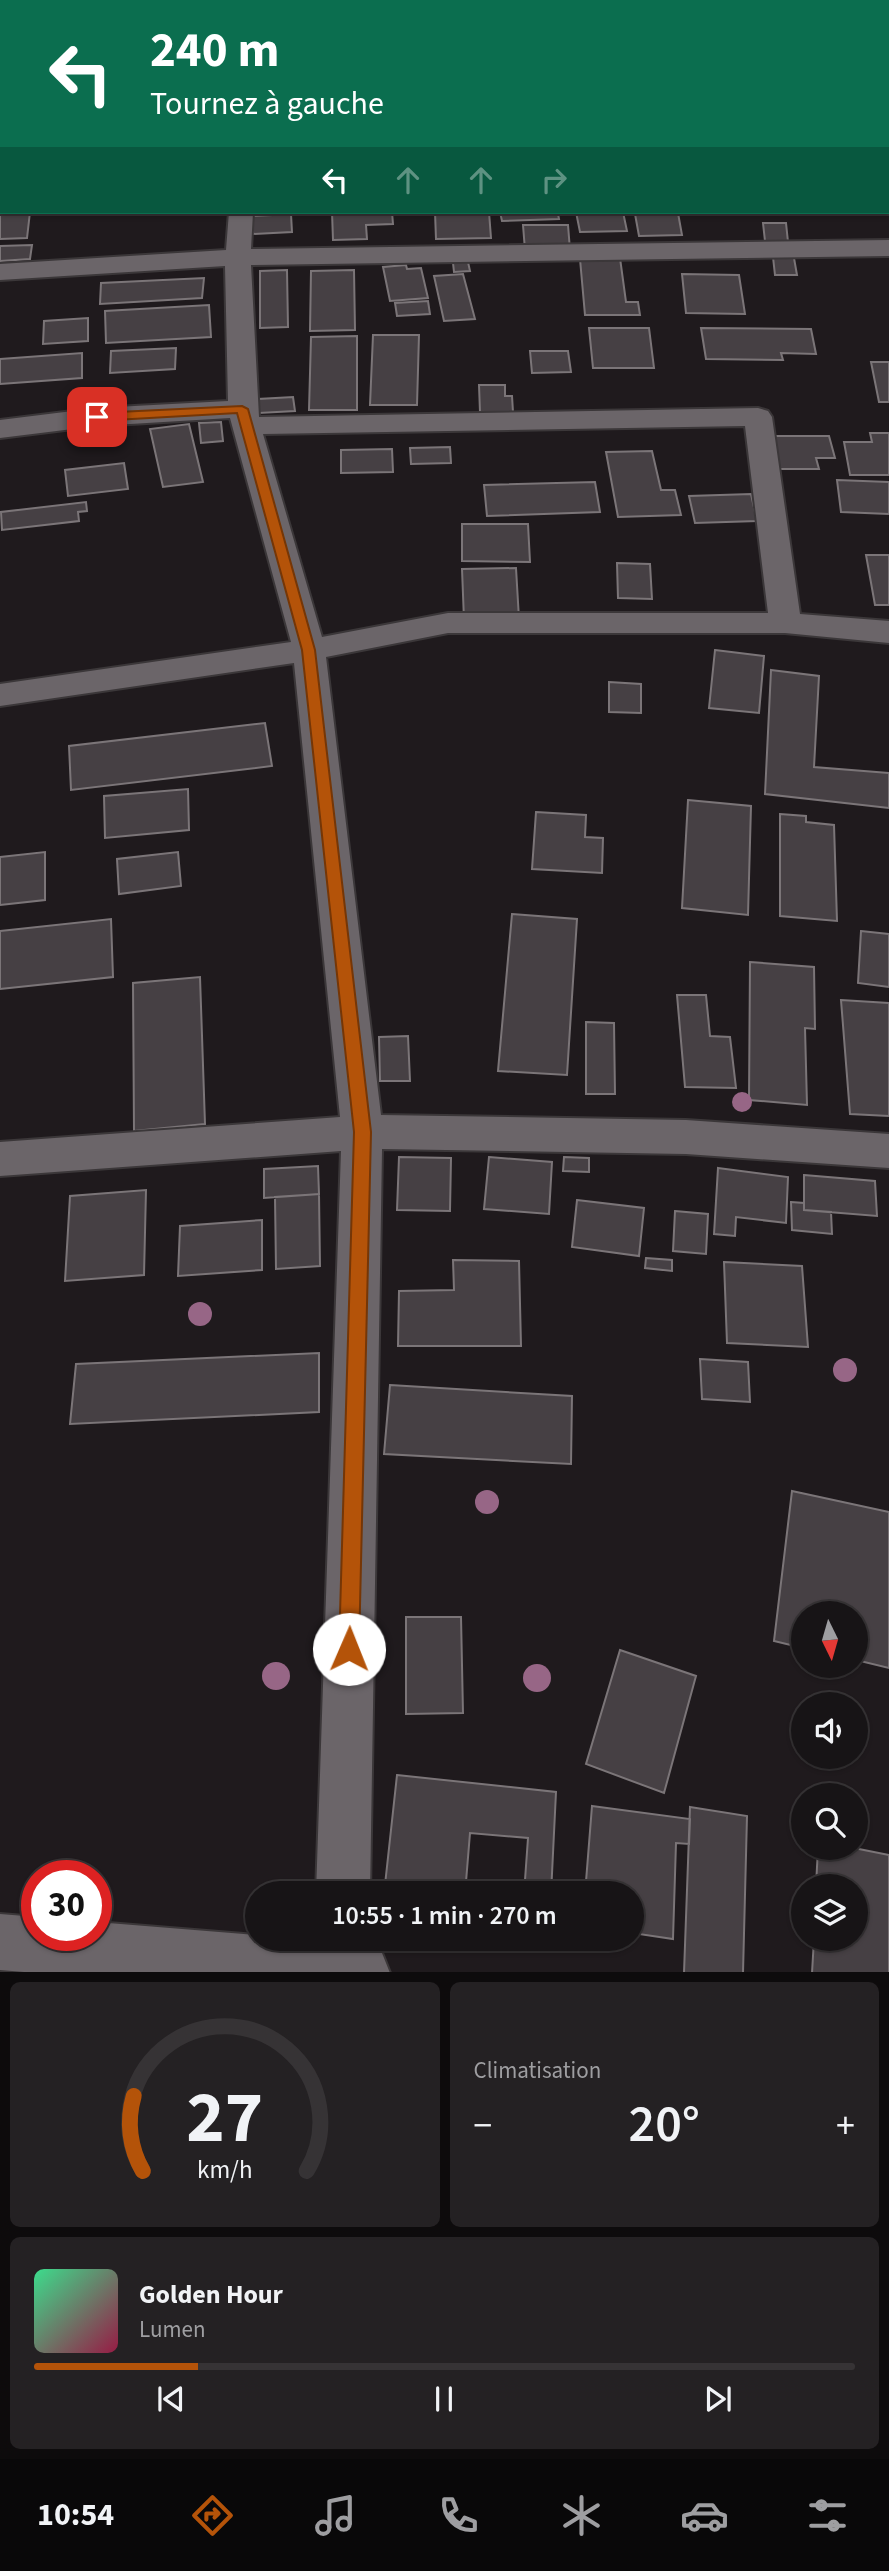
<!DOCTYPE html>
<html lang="fr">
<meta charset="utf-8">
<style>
body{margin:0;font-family:"Source Sans 3",sans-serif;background:#242123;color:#f1f3f6;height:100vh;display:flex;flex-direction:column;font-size:26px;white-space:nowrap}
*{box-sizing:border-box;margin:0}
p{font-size:23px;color:#9e9ea1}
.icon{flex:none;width:38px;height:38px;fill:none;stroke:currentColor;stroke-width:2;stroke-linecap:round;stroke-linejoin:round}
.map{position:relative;height:1972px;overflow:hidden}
.sheet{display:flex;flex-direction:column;gap:10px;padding:10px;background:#0d0b0c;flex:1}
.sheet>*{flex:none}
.top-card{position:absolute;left:0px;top:0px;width:889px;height:214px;box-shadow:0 2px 5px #0004,0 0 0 2px #363335;background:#0b6e4f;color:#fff;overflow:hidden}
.needle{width:46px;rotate:175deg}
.fabs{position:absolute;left:791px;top:1601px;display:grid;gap:14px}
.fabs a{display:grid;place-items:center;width:77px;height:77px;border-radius:50%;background:#171416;box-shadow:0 2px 5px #0004,0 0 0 2px #363335;font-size:35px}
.speed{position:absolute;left:21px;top:1860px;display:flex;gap:14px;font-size:35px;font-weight:700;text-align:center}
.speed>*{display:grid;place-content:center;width:91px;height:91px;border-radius:50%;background:#171416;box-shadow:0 2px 5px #0004,0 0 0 2px #363335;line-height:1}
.speed .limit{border:10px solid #d22;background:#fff;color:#111}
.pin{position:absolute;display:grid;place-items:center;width:60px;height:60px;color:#fff;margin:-30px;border-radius:14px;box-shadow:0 4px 10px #0006}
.me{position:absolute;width:77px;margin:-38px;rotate:1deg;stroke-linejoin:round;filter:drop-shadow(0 0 5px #0008)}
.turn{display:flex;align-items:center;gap:24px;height:147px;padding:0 35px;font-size:32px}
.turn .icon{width:91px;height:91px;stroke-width:2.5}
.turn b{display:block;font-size:49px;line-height:60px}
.lanes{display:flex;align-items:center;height:66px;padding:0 35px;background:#0003;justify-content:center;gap:35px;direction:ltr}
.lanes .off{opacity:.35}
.big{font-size:52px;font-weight:600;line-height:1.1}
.sheet .widget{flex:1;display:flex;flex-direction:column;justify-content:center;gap:10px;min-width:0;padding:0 24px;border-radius:10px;background:#242123}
.sheet .dial{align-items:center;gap:0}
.dial svg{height:182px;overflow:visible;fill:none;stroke:#363335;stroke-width:7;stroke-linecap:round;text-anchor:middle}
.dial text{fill:#f1f3f6;stroke:none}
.song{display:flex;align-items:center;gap:21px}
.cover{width:84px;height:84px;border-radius:10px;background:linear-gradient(135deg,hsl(150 70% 55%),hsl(340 70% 35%))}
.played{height:7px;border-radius:4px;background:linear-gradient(90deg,#b45309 20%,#363335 20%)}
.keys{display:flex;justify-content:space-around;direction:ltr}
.heat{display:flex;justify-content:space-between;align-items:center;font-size:38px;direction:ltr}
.sheet .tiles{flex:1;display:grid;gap:10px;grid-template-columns:1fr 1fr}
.widget:last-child{grid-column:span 2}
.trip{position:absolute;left:245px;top:1881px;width:399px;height:70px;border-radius:35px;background:#171416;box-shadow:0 2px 5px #0004,0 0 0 2px #363335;font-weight:600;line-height:70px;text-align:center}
.tabs{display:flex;height:112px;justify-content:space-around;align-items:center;background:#090809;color:#9e9ea1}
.tabs .icon{width:49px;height:49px}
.tabs .active{color:#b45309}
.tabs b{font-size:32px;color:#f1f3f6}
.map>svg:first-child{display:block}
</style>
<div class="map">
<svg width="889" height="1973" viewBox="0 0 889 1973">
<rect width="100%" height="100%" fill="#1f1a1d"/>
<path fill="#464044" stroke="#7b7578" stroke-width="2" d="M0,206L2,212H30L27,238L0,239Z
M332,212H392L393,224L366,225L367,239L333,240Z
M435,212H489L491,238L436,239Z
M500,212H568V213L558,214L559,219L502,221Z
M576,212H623L627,231L580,232Z
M678,213L682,235L639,236L635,214Z
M291,214L292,232L253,234L252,216Z
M763,223H786L788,242L765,241Z
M523,225H568L570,250H525Z
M32,245L30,259L0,261V246Z
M773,257L794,258L797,275H775Z
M620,258L626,302H638L640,315H585L580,259Z
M468,262L470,271L454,272L453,263Z
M406,265L407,269L421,268L428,298L390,301L383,267Z
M287,270L288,327L260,328V271Z
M354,270L355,330L310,331L311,271Z
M463,274L475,319L444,321L434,276Z
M682,274L739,275L745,314L686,313Z
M204,278L202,298L100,304L101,283Z
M428,301L430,314L397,316L395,303Z
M209,305L211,337L106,343L105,311Z
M88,318V341L43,344L44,321Z
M589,328H649L654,368H593Z
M701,328L811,329L816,354L781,353L783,360L706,359Z
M373,335H419L417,405H370Z
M357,336V410H309L311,337Z
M176,348L175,369L110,373L111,351Z
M530,351H568L571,372L532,373Z
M82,353V378L0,384V359Z
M871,362H889V402H879Z
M479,385H505V396H512L513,412H480Z
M293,397L295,411L259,413L258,399Z
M221,422L223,441L201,443L199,423Z
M189,424L203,482L163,487L150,429Z
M870,433H889V475H850L844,442H872Z
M770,436H829L835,458H816L819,469H777Z
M450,447L451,463L411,464L410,448Z
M392,449L393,472L341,473V450Z
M652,451L661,490H675L681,515L618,517L606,452Z
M124,463L128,489L68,496L65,470Z
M837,480L889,482V514L841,512Z
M595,482L600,512L487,516L484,485Z
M751,494L757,521L695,523L689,496Z
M86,502L87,511L78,512L79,521L2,530L1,512Z
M462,524H528L530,562L462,561Z
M866,555H889V605H875Z
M617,563L650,564L652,599L618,598Z
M516,568L519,619L464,620L462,569Z
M715,650L764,656L759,713L709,708Z
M771,670L819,676L814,767L889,773V808L765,794Z
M609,682L641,684V713L609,712Z
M265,723L272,766L71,790L69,746Z
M188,789L189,830L105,838L104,796Z
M688,800L751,806L748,915L682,908Z
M536,812L586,815L585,837L603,838L602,873L532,869Z
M780,814L806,816V822L834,825L837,921L780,916Z
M45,852V900L0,905V857Z
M178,852L181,886L119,894L117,859Z
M512,914L577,919L567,1075L498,1071Z
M111,919L113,977L0,989V931Z
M861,931L889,934V987L858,983Z
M750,962L814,967L815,1029L805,1028L807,1105L749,1100Z
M200,977L205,1124L134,1131L133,983Z
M677,995H706L710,1036L730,1037L736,1088L685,1087Z
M841,1000L889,1003V1116L850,1114Z
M586,1022L614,1023L615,1094H586Z
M408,1036L410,1081H380L379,1037Z
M399,1157L451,1158L450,1211L397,1210Z
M489,1157L552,1162L549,1214L484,1209Z
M564,1157L589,1158V1172L563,1171Z
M318,1166L319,1194L264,1198V1169Z
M718,1168L788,1177L786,1223L736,1217L735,1236L714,1234Z
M804,1175L875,1181L877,1216L804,1210Z
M146,1190L144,1275L65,1281L70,1196Z
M319,1194L320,1266L276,1269L275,1197Z
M577,1200L644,1208L639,1256L572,1247Z
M791,1202L804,1203V1210L831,1212L832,1234L792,1230Z
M675,1211L708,1214L706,1254L673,1251Z
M262,1220V1270L178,1276L180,1226Z
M646,1258L672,1260V1271L645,1268Z
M453,1260L519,1261L521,1346H398L399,1291L454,1290Z
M724,1262L802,1266L808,1347L727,1343Z
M319,1353V1412L70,1424L76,1364Z
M700,1359L748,1362L750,1402L702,1399Z
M390,1385L572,1396L571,1464L384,1454Z
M792,1491L889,1512V1668L856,1660V1614H803V1648L774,1641Z
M406,1617H461L463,1713L406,1714Z
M620,1650L696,1676L664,1793L586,1764Z
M397,1775L556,1792L551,1894H524L528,1838L470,1833L465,1894H384Z
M592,1806L690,1819L689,1844L676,1843L673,1939L632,1933V1894H585Z
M690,1807L747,1816L743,1973H684Z
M818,1848H854L889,1855V1973H812L814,1939H856V1886H816Z"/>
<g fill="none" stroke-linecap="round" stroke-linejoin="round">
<g stroke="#3b3739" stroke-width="4">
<path id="minor" d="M234,0H256V2H234Z
M560,0H582L583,2H562Z
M858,0H880L881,2H859Z
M887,29H889V45L887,44Z
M0,115H2V129H0Z
M887,141H889V156H887Z
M229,212H253L251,249L889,240V256L251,265L259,417L758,408L768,411L772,417L800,614L889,621V643L785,633H448L326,657L381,1115L686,1120L889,1134V1168L686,1154L382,1149L370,1894H316L341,1151L0,1176V1142L340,1117L294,663L0,706V684L291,642L230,418L97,426L0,438V420L97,408L228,401L225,266L0,280V264L226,250ZM745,426L768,613H448L322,637L263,434Z
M0,1914L37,1917V1936H96V1922L257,1935V1939C300,1939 342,1937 382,1953L390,1973H36L0,1970Z"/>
</g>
<use href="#minor" fill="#6b6569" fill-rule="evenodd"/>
</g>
<g fill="#976686">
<circle cx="742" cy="1102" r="10"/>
<circle cx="200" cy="1314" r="12"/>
<circle cx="845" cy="1370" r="12"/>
<circle cx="487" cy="1502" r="12"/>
<circle cx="276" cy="1676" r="14"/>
<circle cx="537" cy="1678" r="14"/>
</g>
<path fill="#b45309" stroke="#753606" stroke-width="2" d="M242,406L248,409L315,650L371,1132L359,1649L356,1656L349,1659L342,1656L339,1649L354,1132L302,650L237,413L97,421L91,417L97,413Z"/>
</svg>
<div class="fabs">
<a><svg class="needle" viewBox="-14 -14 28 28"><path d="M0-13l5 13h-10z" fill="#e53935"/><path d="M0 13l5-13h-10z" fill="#9e9ea1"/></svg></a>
<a><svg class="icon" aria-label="sound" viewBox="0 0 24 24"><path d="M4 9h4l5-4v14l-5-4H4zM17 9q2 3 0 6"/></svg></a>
<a><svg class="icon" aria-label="search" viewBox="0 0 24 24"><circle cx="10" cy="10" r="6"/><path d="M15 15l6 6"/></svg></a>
<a><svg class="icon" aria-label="layers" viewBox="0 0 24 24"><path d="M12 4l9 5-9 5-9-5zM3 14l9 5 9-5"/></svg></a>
</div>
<div class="speed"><div class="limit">30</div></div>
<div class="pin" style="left:97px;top:417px;background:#d93025"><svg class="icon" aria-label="arrive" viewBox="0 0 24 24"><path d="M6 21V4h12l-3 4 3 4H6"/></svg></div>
<svg class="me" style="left:349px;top:1649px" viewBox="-20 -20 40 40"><circle r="19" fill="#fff"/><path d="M0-13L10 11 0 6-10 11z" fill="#b45309"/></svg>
<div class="trip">10:55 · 1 min · 270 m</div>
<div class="top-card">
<div class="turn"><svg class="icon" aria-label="left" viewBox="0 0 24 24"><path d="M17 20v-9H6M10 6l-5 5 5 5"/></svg><div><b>240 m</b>Tournez à gauche</div></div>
<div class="lanes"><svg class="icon" aria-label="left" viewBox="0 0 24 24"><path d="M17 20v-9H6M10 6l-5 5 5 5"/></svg><svg class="icon off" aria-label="ahead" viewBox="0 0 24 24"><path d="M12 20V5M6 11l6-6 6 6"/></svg><svg class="icon off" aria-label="ahead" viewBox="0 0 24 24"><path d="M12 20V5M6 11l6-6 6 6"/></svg><svg class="icon off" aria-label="right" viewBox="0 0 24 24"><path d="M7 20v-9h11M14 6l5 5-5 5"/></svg></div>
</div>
</div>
<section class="sheet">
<div class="tiles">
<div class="widget dial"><svg viewBox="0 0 100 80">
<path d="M14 69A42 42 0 1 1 86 69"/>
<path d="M14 69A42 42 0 0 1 10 36" stroke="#b45309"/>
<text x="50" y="56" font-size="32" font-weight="700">27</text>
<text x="50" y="72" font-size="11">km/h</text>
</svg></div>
<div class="widget"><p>Climatisation</p>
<div class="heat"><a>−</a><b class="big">20°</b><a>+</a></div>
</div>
<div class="widget">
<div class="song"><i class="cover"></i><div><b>Golden Hour</b><p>Lumen</p></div></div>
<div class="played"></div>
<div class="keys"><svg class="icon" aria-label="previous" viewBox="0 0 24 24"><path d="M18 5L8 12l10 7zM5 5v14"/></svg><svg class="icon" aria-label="pause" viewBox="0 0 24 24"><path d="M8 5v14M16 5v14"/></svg><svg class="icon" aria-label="next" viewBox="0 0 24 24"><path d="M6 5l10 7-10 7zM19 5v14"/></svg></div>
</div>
</div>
</section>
<nav class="tabs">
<b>10:54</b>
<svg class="icon active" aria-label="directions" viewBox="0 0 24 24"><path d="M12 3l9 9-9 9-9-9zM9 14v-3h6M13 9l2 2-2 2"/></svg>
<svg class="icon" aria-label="music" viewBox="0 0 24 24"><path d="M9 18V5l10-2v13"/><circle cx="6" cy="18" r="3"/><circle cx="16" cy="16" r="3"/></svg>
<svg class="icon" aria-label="phone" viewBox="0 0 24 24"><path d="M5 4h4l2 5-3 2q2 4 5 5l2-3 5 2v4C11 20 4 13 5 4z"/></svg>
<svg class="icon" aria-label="climate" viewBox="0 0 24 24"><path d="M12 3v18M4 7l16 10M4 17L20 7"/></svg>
<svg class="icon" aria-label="car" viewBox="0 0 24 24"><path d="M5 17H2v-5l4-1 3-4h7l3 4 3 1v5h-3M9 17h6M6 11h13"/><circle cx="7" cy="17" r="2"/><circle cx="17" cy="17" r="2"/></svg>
<svg class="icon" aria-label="filters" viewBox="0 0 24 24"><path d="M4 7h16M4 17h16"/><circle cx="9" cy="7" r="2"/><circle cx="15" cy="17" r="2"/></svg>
</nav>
